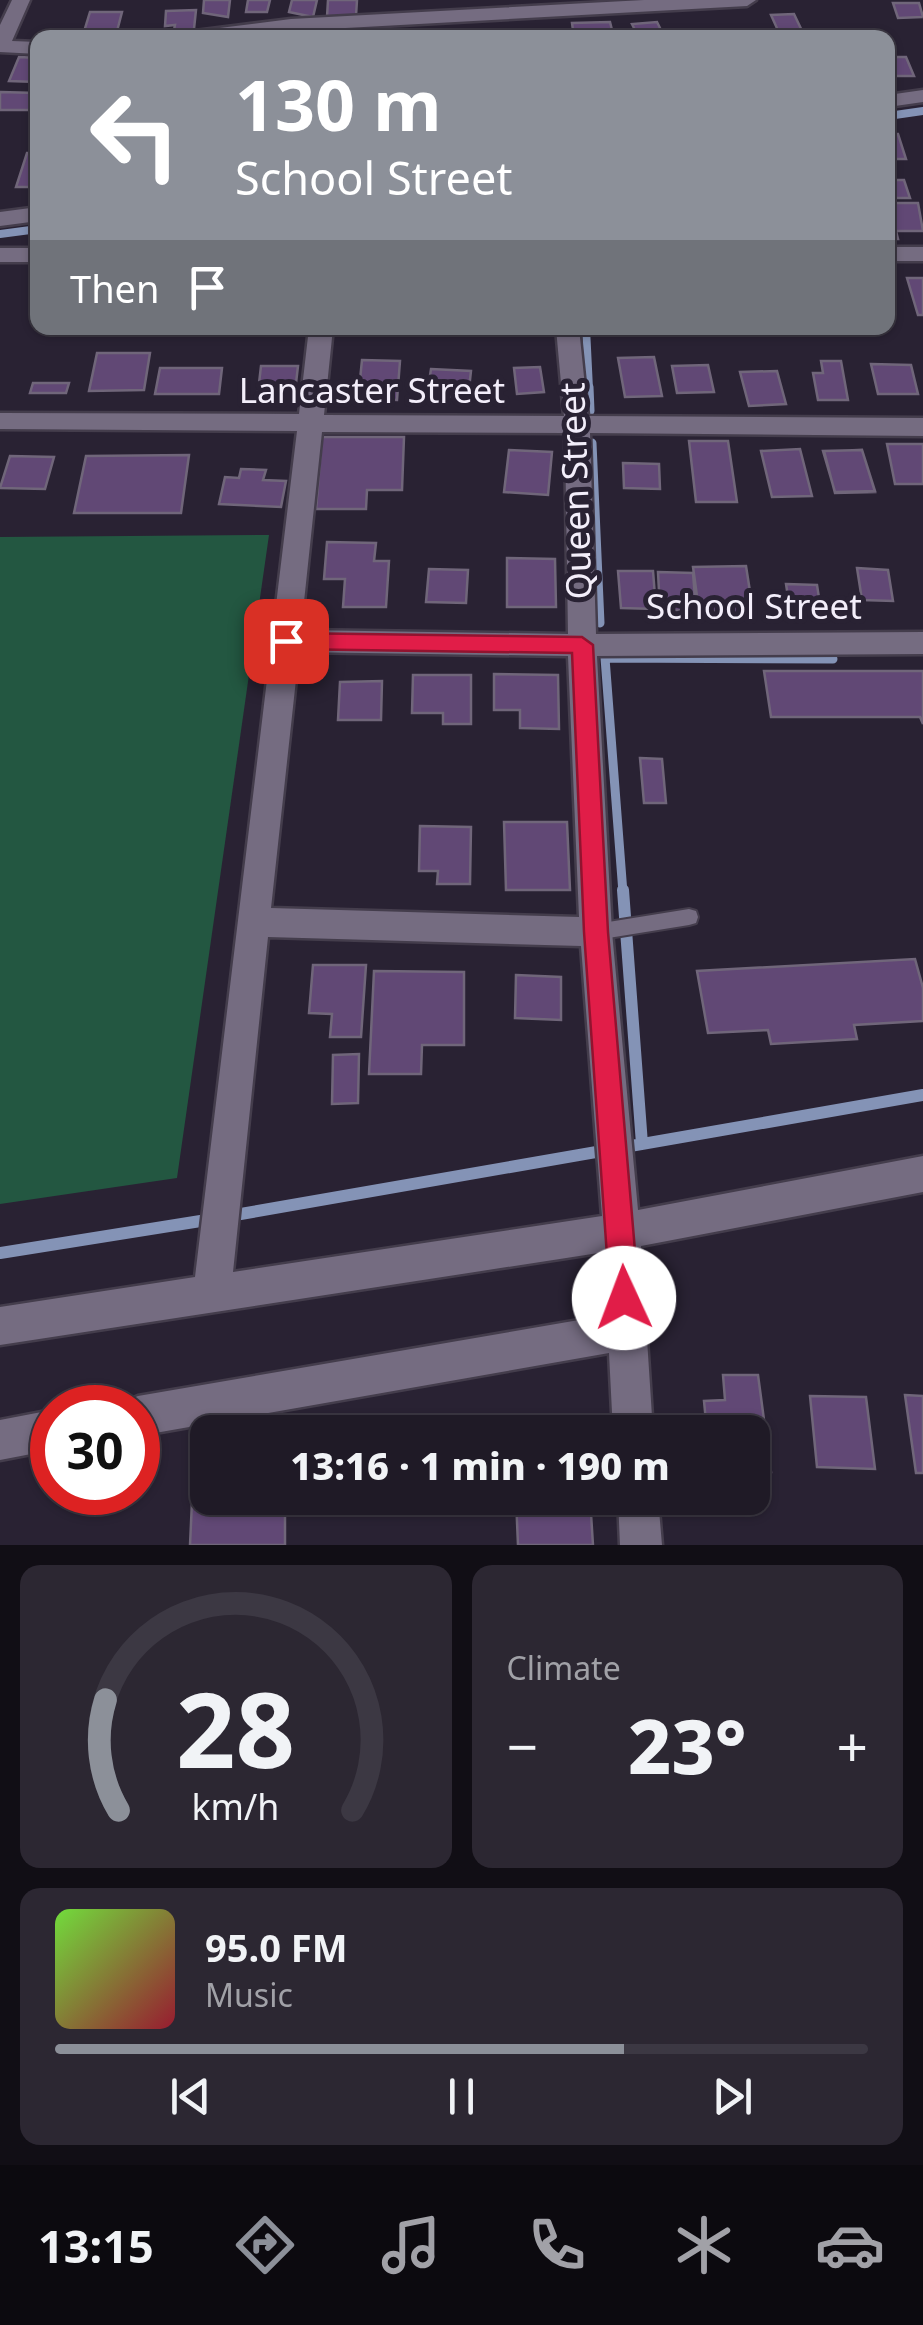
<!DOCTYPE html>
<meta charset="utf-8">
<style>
body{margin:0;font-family:"Noto Sans",sans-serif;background:#2c2732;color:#f1f3f6;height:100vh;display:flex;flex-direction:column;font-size:38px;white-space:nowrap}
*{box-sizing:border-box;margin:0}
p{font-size:32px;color:#a1a1a7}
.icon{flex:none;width:55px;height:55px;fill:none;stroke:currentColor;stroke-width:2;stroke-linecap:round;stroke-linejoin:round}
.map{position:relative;height:1545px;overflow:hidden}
.drawer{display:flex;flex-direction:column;gap:20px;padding:20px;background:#110e15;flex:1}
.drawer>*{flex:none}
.banner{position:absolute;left:30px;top:30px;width:865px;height:305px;border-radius:20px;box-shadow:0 2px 8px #0004,0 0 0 2px #3c3843;background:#8c9099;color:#fff;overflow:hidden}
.speed{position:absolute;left:30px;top:1385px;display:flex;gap:20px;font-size:50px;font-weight:700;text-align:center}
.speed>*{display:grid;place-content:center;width:130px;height:130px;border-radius:50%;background:#1f1a26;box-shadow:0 2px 8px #0004,0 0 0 2px #3c3843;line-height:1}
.speed .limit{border:15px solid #d22;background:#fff;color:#111}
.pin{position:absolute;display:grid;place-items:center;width:85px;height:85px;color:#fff;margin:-42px;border-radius:20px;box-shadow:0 5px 15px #0006}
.me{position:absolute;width:110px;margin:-55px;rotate:358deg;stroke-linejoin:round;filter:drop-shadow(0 0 8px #0008)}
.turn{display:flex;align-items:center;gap:35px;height:210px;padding:0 40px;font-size:45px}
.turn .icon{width:130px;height:130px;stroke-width:2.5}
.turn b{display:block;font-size:70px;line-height:85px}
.then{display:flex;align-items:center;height:95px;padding:0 40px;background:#0003;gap:20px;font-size:38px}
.big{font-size:75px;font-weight:800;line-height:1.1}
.drawer .widget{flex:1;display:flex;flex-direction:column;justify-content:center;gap:15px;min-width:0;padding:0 35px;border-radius:20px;background:#2c2732}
.drawer .dial{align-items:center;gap:0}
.dial svg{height:260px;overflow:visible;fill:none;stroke:#3c3843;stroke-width:7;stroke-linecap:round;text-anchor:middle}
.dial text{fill:#f1f3f6;stroke:none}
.song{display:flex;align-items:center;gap:30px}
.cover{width:120px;height:120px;border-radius:15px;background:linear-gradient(135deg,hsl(100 70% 55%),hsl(350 70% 35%))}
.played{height:10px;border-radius:5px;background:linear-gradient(90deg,#8c9099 70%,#3c3843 70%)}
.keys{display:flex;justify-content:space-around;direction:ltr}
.heat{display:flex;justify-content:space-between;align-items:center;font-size:55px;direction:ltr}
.drawer .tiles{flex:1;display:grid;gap:20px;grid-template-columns:1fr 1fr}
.widget:last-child{grid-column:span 2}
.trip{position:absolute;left:190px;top:1415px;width:580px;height:100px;border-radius:20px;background:#1f1a26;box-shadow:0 2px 8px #0004,0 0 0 2px #3c3843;font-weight:800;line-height:100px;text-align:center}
.dock{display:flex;height:160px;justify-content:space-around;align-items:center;background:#0c0a0f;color:#a1a1a7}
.dock .icon{width:70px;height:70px}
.dock .active{color:#8c9099}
.dock b{font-size:45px;color:#f1f3f6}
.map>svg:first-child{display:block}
</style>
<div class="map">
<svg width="923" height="1545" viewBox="0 0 923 1545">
<rect width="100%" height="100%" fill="#292233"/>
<path fill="#235741" d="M269,535L177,1178L0,1204V537Z"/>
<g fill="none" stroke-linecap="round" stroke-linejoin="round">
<path stroke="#8493b6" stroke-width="8" d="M888,116L923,111
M0,234L38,229
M586,328L589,389"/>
<path stroke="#8493b6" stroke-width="9" d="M589,387L590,411
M592,443L600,623
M623,893L605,658L833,659"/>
<path stroke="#8493b6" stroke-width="12" d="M623,890L642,1144
M229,1216L923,1095
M0,1253L213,1219"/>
</g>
<path fill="#614875" stroke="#70667a" stroke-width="2.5" d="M204,0H230L228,17L203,13Z
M248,0H270L267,12H246Z
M292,0H317L313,17L289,12Z
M328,0H357L356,16L327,17Z
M893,3H919L923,17L898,18Z
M196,10L194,29L174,30L175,25L165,26L166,11Z
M90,12H122L116,35H83Z
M794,14L803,33L780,35L771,15Z
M610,22L614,38H574L572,23Z
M657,22L665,38H639L632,24Z
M315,28L347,29L345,38H312Z
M19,57L38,58L37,82L9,81Z
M888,57H906L914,76H888Z
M0,92L37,93L32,110H0Z
M888,134H898L906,159H888Z
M27,153H38V187H16Z
M888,180H904L910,198H888Z
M889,203H918L923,231H896L898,239H888V225H895Z
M907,278H923V315H918Z
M97,353H150L144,390L89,391Z
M654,357L662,396L625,397L618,358Z
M362,360L400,361L397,400L358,399Z
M821,361H841L848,400H818L813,373H823Z
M871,364L911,365L918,394H878Z
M708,365L714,392L677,393L672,366Z
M261,366H298L295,392H258Z
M540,367L544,392L517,394L514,368Z
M160,368H222L219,394H155Z
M431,369L471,371L468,398L427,395Z
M777,371L786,404L749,406L740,372Z
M33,383H69L66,393H30Z
M322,437H404L402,490H367L366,509H316Z
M689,441H728L737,502H696Z
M887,444H923V484H895Z
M800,449L812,496L772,497L761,451Z
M509,450L552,452L548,495L504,492Z
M862,450L875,491L835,492L823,451Z
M862,450L875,492L835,493L824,451Z
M189,455L181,513H74L86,456Z
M10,456L54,457L45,489L0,488Z
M623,463L659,464L660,489L624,488Z
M241,469L266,470L263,480L286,481L281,507L219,504L225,477L239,478Z
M327,542L376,543L374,561H389L386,607H343L345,579H324Z
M507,558L555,559L556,607H507Z
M746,566L754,617H718L717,611H699L693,567Z
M857,568L888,570L893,601L862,600Z
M429,569L468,570L466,603L426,602Z
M618,571H653L656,609L621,608Z
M658,572L693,573L696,611L660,610Z
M786,584L817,585L820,604L789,603Z
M764,671H923V724L920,717H771Z
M494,674L558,675L559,729L520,728V710H494Z
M413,675H471V724H443V713H412Z
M382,681L381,720H338L340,682Z
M640,758L662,759L666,803H644Z
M504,822H567L570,890H506Z
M420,826L471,827L470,884H437L438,871H419Z
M915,959L923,988V1021L854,1025L857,1039L771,1044L768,1030L708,1033L697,971Z
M313,965H366L361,1037H330L332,1014L309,1013Z
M374,971L464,972V1045H422L421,1074H369Z
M516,975L561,977V1020L515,1018Z
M359,1054L358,1103L332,1104L333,1055Z
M723,1375H758L771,1472L752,1473V1432H707L704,1401L725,1400Z
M905,1395L923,1396V1473H916Z
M810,1396L866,1397L875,1469L817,1467Z
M208,1457V1498H285V1545H190L194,1458Z
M516,1498H590L593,1545H518Z"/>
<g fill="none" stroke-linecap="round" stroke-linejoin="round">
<g stroke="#443d4c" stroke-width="4">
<path id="lane" d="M689,909L696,911L698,917L696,923L689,925L596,940L589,938L587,932L589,926L596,924Z"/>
</g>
<g stroke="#443d4c" stroke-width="5">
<path id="street" d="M12,0H30L12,41L38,42V54L0,52V25Z
M644,0H756L747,6L291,31L237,38H178L187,32L291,19Z
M923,90V102L888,107V95Z
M38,207V221L0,226V212Z
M888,247H923V261H888Z
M0,248H38V262H0Z
M309,328H333L324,415L564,416L556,328H579L588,416L923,418V436L590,433L596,634L923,632V654L597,656L612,932L638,1210L923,1156V1192L641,1246L653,1432H613L609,1353L138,1436V1408H122L124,1402L138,1396L608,1315L605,1252L0,1345V1307L195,1277L297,431L0,429V413L299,414ZM322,432L565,433L568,634L301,630ZM299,652L568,656L579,917L271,908ZM268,937L581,946L602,1216L233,1272Z
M52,1410V1450L0,1460V1420Z
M618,1498H658L662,1545H620Z"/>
</g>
<use href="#lane" fill="#756c81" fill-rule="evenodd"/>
<use href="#street" fill="#756c81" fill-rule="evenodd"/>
</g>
<path fill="#e11d48" stroke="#92132f" stroke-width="2.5" d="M286,633L582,637L593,645L608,932L639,1298L634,1308L624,1312L614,1308L610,1298L584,932L572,653L286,649L276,641Z"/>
<g text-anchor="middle" stroke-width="10" stroke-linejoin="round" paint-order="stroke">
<g font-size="35" fill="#f3eefa" stroke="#292233">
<text x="372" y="403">Lancaster Street</text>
<text transform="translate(576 491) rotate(-92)" y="12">Queen Street</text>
<text x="754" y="619">School Street</text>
</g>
</g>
</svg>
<div class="speed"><div class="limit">30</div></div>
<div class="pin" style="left:286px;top:641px;background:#d93025"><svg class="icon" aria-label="arrive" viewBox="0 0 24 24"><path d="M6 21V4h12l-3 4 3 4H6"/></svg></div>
<svg class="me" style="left:624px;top:1298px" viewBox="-20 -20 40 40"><circle r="19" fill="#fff"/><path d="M0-13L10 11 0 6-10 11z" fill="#e11d48"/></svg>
<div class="trip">13:16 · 1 min · 190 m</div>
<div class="banner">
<div class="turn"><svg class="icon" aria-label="left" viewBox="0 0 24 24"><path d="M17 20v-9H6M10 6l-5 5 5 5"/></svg><div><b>130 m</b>School Street</div></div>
<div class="then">Then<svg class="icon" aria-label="arrive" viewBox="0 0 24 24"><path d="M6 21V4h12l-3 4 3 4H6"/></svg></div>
</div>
</div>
<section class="drawer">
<div class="tiles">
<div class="widget dial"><svg viewBox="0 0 100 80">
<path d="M14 69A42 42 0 1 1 86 69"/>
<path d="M14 69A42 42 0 0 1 10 35" stroke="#8c9099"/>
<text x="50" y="56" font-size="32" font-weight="700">28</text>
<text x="50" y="72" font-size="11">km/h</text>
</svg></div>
<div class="widget"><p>Climate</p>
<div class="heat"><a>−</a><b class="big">23°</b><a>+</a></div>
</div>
<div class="widget">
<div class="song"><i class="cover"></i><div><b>95.0 FM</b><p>Music</p></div></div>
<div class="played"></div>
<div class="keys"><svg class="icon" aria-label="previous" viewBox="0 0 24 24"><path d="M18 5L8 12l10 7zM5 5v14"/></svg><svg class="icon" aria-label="pause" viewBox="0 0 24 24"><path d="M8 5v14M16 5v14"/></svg><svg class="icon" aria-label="next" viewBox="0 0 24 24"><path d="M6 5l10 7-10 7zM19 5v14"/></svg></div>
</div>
</div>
</section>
<nav class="dock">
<b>13:15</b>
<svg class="icon active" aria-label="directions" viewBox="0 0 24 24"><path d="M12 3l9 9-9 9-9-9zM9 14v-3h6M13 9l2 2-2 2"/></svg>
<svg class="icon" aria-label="music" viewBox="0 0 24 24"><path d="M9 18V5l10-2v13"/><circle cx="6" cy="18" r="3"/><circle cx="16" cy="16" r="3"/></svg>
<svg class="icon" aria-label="phone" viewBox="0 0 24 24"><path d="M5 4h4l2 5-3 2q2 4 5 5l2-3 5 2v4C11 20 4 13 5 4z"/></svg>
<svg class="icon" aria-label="climate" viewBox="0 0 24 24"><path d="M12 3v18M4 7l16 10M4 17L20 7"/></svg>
<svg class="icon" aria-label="car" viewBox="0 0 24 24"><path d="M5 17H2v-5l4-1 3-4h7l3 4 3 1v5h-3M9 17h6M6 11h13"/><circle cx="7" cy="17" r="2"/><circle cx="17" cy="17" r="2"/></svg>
</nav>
